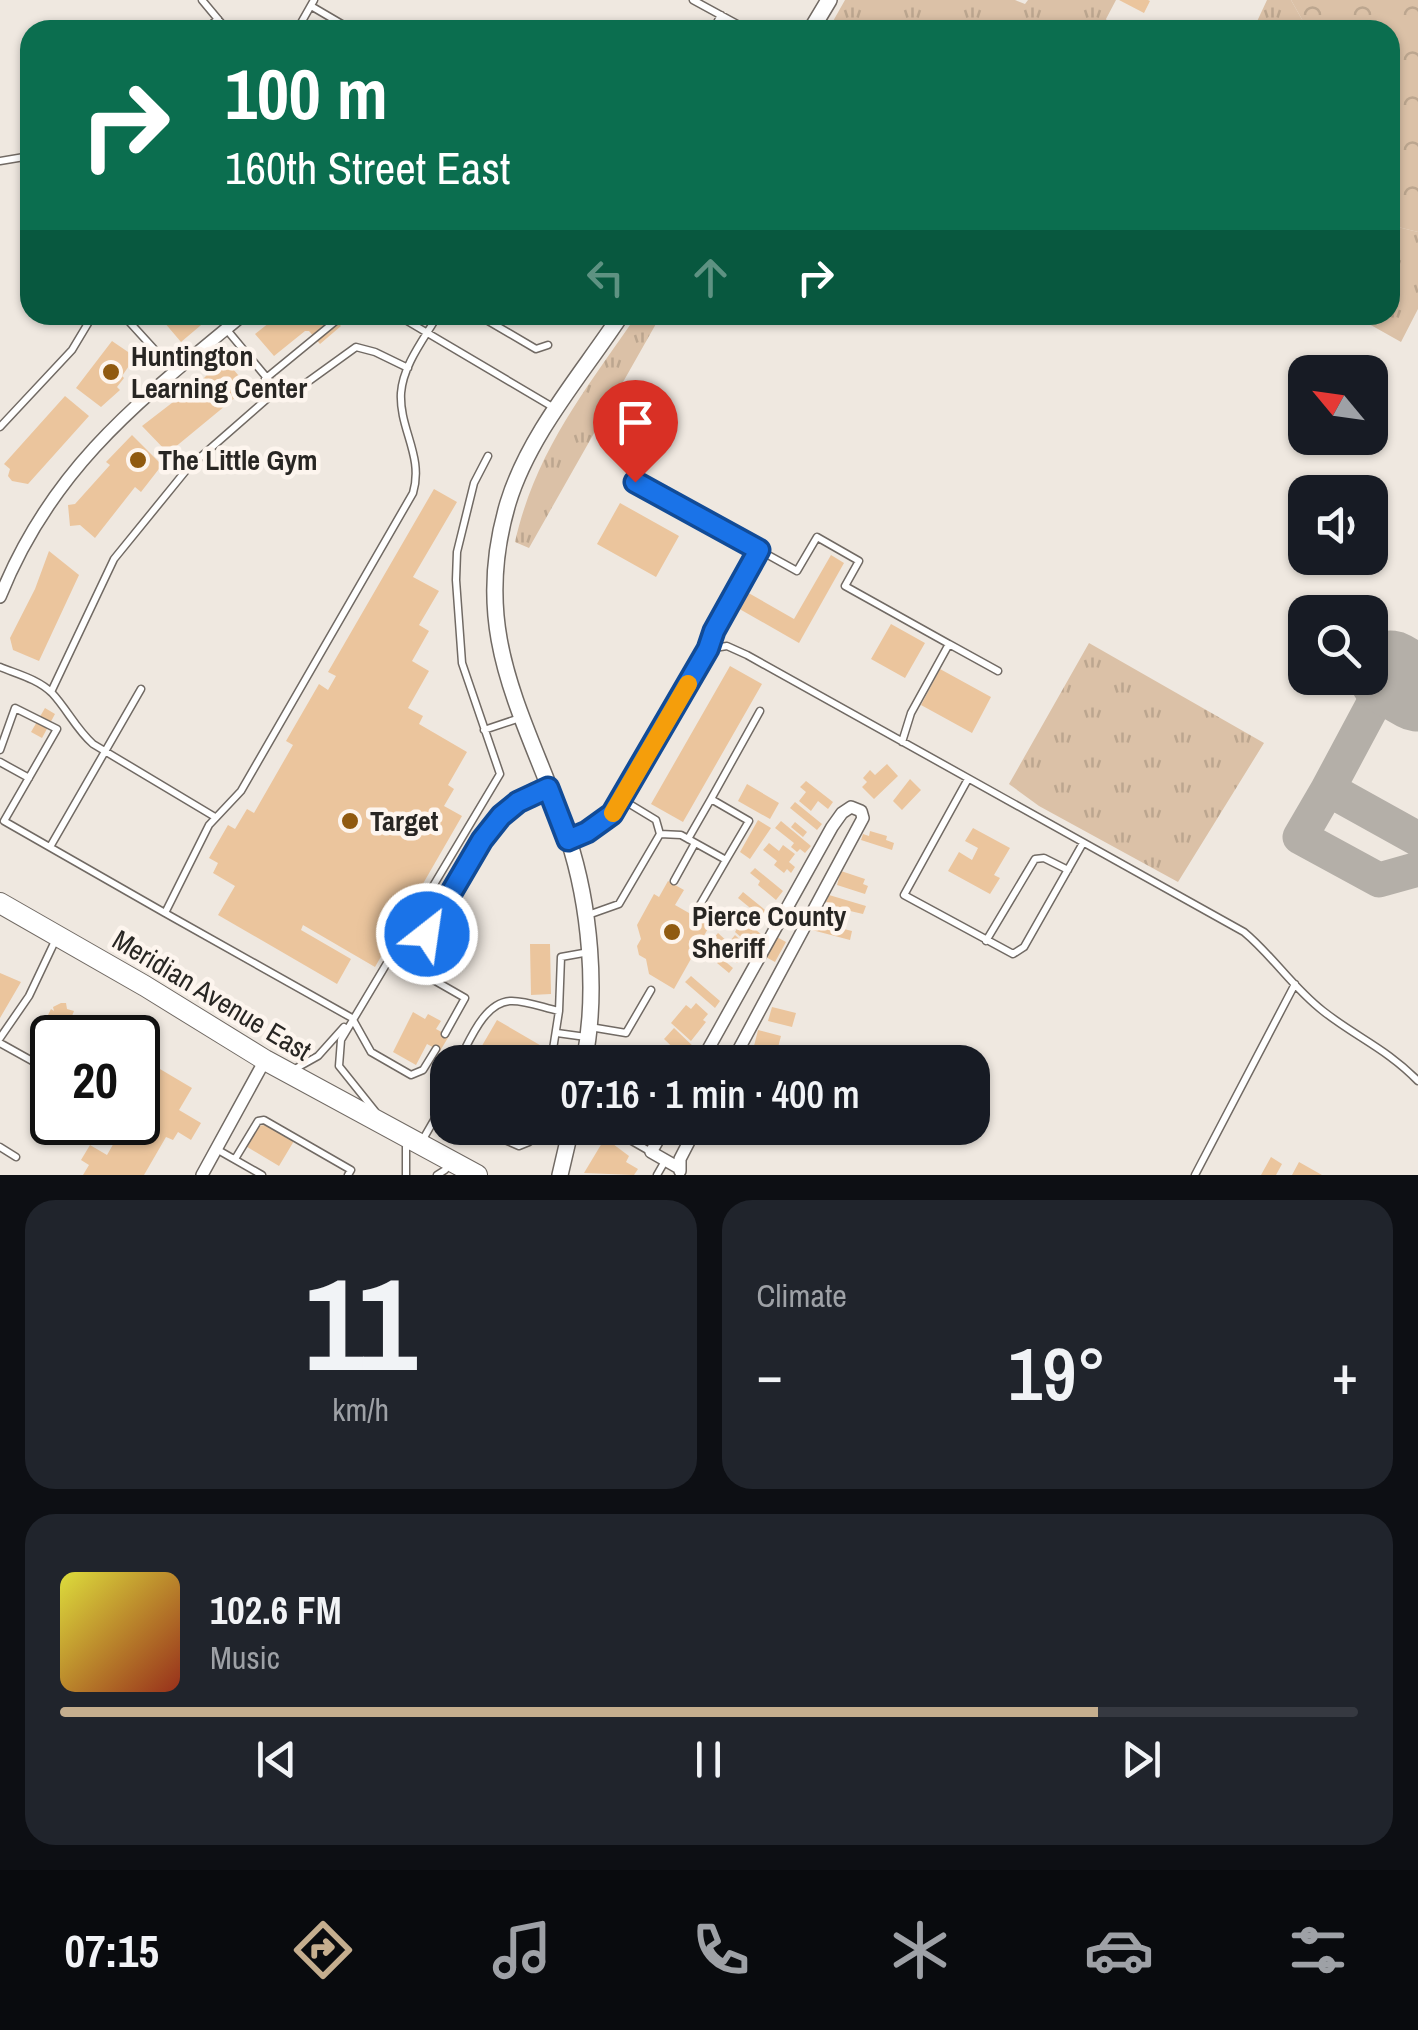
<!DOCTYPE html>
<meta charset="utf-8">
<style>
body{margin:0;font-family:"Archivo Narrow",sans-serif;background:#20242c;color:#f1f3f6;height:100vh;display:flex;flex-direction:column;font-size:38px;white-space:nowrap}
*{box-sizing:border-box;margin:0}
p{font-size:32px;color:#9ea1a6}
.icon{flex:none;width:55px;height:55px;fill:none;stroke:currentColor;stroke-width:2;stroke-linecap:round;stroke-linejoin:round}
.map{position:relative;height:1175px;overflow:hidden}
.details{display:flex;flex-direction:column;gap:25px;padding:25px;background:#0d0f14;flex:1}
.details>*{flex:none}
.top-card{position:absolute;left:20px;top:20px;width:1380px;height:305px;border-radius:30px;box-shadow:0 2px 8px #0004;background:#0b6e4f;color:#fff;overflow:hidden}
.needle{width:65px;rotate:299deg}
.buttons{position:absolute;left:1288px;top:355px;display:grid;gap:20px}
.buttons a{display:grid;place-items:center;width:100px;height:100px;border-radius:20px;background:#171b24;box-shadow:0 2px 8px #0004;font-size:50px}
.speed{position:absolute;left:30px;top:1015px;display:flex;gap:20px;font-size:50px;font-weight:700;text-align:center}
.speed>*{display:grid;place-content:center;width:130px;height:130px;border-radius:50%;background:#171b24;box-shadow:0 2px 8px #0004;line-height:1}
.speed .limit{border:5px solid #111;border-radius:15px;background:#fff;color:#111}
.pin{position:absolute;display:grid;place-items:center;width:85px;height:85px;color:#fff;margin:-102px -42px;border-radius:50% 50% 50% 0;rotate:-45deg;box-shadow:0 0 10px #0007}
.pin .icon{rotate:45deg}
.me{position:absolute;width:110px;margin:-55px;rotate:30deg;stroke-linejoin:round;filter:drop-shadow(0 0 8px #0008)}
.turn{display:flex;align-items:center;gap:35px;height:210px;padding:0 40px;font-size:45px}
.turn .icon{width:130px;height:130px;stroke-width:2.5}
.turn b{display:block;font-size:70px;line-height:85px}
.lanes{display:flex;align-items:center;height:95px;padding:0 40px;background:#0003;justify-content:center;gap:50px;direction:ltr}
.lanes .off{opacity:.35}
.big{font-size:75px;font-weight:600;line-height:1.1}
.details .card{flex:1;display:flex;flex-direction:column;justify-content:center;gap:15px;min-width:0;padding:0 35px;border-radius:30px;background:#20242c}
.details .dial{align-items:center;gap:0}
.dial b{font-size:130px;line-height:1}
.song{display:flex;align-items:center;gap:30px}
.cover{width:120px;height:120px;border-radius:15px;background:linear-gradient(135deg,hsl(60 70% 55%),hsl(10 70% 35%))}
.played{height:10px;border-radius:5px;background:linear-gradient(90deg,#c5ae8e 80%,#363941 80%)}
.keys{display:flex;justify-content:space-around;direction:ltr}
.heat{display:flex;justify-content:space-between;align-items:center;font-size:55px;direction:ltr}
.details .tiles{flex:1;display:grid;gap:25px;grid-template-columns:1fr 1fr}
.card:last-child{grid-column:span 2}
.trip{position:absolute;left:430px;top:1045px;width:560px;height:100px;border-radius:30px;background:#171b24;box-shadow:0 2px 8px #0004;font-weight:600;line-height:100px;text-align:center}
.menu{display:flex;height:160px;justify-content:space-around;align-items:center;background:#090b0e;color:#9ea1a6}
.menu .icon{width:70px;height:70px}
.menu .active{color:#c5ae8e}
.menu b{font-size:45px;color:#f1f3f6}
.map>svg:first-child{display:block}
</style>
<div class="map">
<svg width="1418" height="1175" viewBox="0 0 1418 1175">
<defs>
<pattern id="grass-tufts" width="24" height="20" patternUnits="userSpaceOnUse" patternTransform="scale(2.5)"><rect width="24" height="20" fill="#dbc1a7"/><path d="M3 7l-1-3M5 7V3M7 7l1-3M15 17l-1-3M17 17v-4M19 17l1-3" fill="none" stroke="#bca68f"/></pattern>
<pattern id="forest-crowns" width="20" height="18" patternUnits="userSpaceOnUse" patternTransform="scale(2.5)"><rect width="20" height="18" fill="#dbc1a7"/><path d="M2 6a3 3 0 1 1 6 0M12 15a3 3 0 1 1 6 0" fill="none" stroke="#bca68f"/></pattern>
</defs>
<rect width="100%" height="100%" fill="#efe8e0"/>
<path fill="url(#grass-tufts)" d="M845,0H1015L1025,4L1028,0H1116L1106,19L1112,30H828Z
M1267,0H1291L1308,30H1253Z
M1390,225L1418,232V309L1401,342L1353,315H1390Z
M637,315H661L529,548L515,542C535,452 586,389 637,315Z
M1089,643L1264,743L1178,882L1039,806L1009,784Z"/>
<path fill="url(#forest-crowns)" d="M1291,0H1418V232L1390,225V30H1308Z"/>
<g fill="none" stroke-linecap="round" stroke-linejoin="round">
<path stroke="#b4afa8" stroke-width="35" d="M1390,673L1328,789L1418,839
M1328,789L1300,837L1379,880L1418,869"/>
<path stroke="#b4afa8" stroke-width="85" d="M1390,673L1418,689"/>
</g>
<path fill="#ebc59d" d="M1119,0H1148L1150,1L1144,13Z
M158,315H213L181,342Z
M279,315H331L341,326L320,344L309,331H305L274,356L255,334Z
M112,341L131,354L133,360L122,376L124,378L117,387L120,390L101,407L76,388Z
M224,358L248,387L168,453L142,426L203,379Z
M65,396L89,416L28,484L12,481L8,476L10,469L4,464Z
M132,435L162,465L141,492L135,487L95,538L80,525L70,526L68,505L75,504L110,465L106,462Z
M434,489L457,502L413,577L439,591L419,625L429,631L412,661L429,671L408,708L423,716L419,724L467,752L448,785L454,789L444,806L462,816L375,967L303,925L301,930L351,959L337,984L218,915L235,886L213,873L218,863L209,858L228,825L235,829L247,809L254,813L293,745L286,741L319,684L328,690L336,676L328,672Z
M620,503L679,536L656,577L597,544Z
M49,551L79,575L39,661L13,650L10,638L35,589Z
M831,555L844,563L799,643L736,607L745,591L794,619Z
M891,624L925,643L905,678L871,659Z
M730,666L762,684L683,822L651,804Z
M940,669L991,697L972,733L921,705Z
M45,708L55,714L42,738L31,732Z
M887,764L898,776L874,799L862,787L867,782L863,778L870,770L875,775Z
M910,779L921,790L902,810L893,801Z
M806,781L833,802L828,809L818,801L811,811L799,801L806,792L800,787Z
M747,784L779,803L770,819L738,801Z
M795,802L822,824L817,830L790,808Z
M758,820L771,828L750,859L740,852Z
M781,821L811,846L805,853L800,849L797,852L791,847L794,843L775,828Z
M795,822L807,832L803,837L791,827Z
M973,828L1010,848L994,875L1000,878L990,894L948,871L959,852L972,860L978,848L965,841Z
M870,831L887,836L886,840L894,843L892,850L861,840L863,834L869,836Z
M769,843L779,851L783,845L795,854L789,862L795,867L791,873L787,869L784,873L774,865L777,861L763,850Z
M755,868L783,891L776,900L758,885L760,881L750,873Z
M841,871L865,879L863,884L868,886L865,894L837,885Z
M668,881L684,890L675,905L710,925L674,989L649,974L646,959L639,955L637,946L641,939L637,925L654,894L659,897Z
M743,892L770,914L765,920L738,898Z
M829,895L866,906L863,914L829,906L830,903L826,902Z
M729,909L761,934L755,942L746,934L743,939L735,932L738,927L724,916Z
M823,918L841,923L840,928L852,931L850,940L812,930L814,923L821,925Z
M718,933L743,956L737,963L712,940Z
M735,935L746,945L741,950L730,941Z
M775,936L786,942L775,962L764,956Z
M530,944H550L551,994L531,995Z
M721,958L733,968L729,973L717,963Z
M0,973L21,982L0,1018Z
M691,976L720,1001L715,1008L685,982Z
M61,1003H66L67,1009L74,1011L72,1016L102,1030V1038H52V1043L38,1035L51,1009L54,1011L53,1007Z
M696,1003L708,1014L703,1020L706,1022L691,1041L671,1023L686,1005L691,1009Z
M772,1007L796,1013L792,1027L768,1021Z
M413,1012L425,1019L428,1014L441,1021L436,1029L449,1036L440,1051L427,1044L416,1065L393,1052Z
M497,1020L545,1048L537,1062H487L476,1056Z
M674,1028L696,1049L686,1060L664,1039Z
M758,1030L781,1036L777,1051L754,1046Z
M754,1047L769,1051L767,1059L777,1062H743L746,1054L752,1056Z
M652,1048L671,1062H658L647,1054Z
M138,1056L192,1088L179,1110L201,1123L191,1140L178,1132L173,1140L166,1137L144,1175H83L89,1165L81,1160L90,1145L107,1155L115,1141L122,1144L134,1122H138Z
M265,1125L294,1141L279,1166L244,1145L258,1126Z
M710,1128L739,1130L735,1144L708,1137Z
M605,1138L629,1156L626,1162L638,1169L634,1175L584,1173Z
M1271,1157L1282,1164L1276,1175H1261Z
M1299,1162L1322,1175H1292Z"/>
<g fill="none" stroke-linecap="round" stroke-linejoin="round">
<g stroke="#716a64" stroke-width="9">
<path id="service" d="M202,0L227,30
M693,0L748,30
M311,6L352,30
M205,30L218,19
M297,30L314,0
M713,30L721,15
M0,161L30,156
M123,315L175,372
M397,315L556,409
M478,315L536,349L548,345
M227,330L277,390
M265,379L343,315
M0,427L72,350L93,315
M635,482L759,550L714,631L708,649L727,646L747,655L1244,932C1273,956 1293,988 1323,1011C1356,1037 1387,1049 1418,1081
M759,550L797,571L817,537L859,561L845,586L949,644L911,713L902,742
M949,644L998,671
M0,667C17,674 38,679 52,693C67,709 76,729 93,744L215,817
M51,692L114,559L188,468L277,390L302,386L356,347L375,352L408,368
M484,730L520,718
M0,750L15,708L57,729L4,821L165,913
M0,762L29,778
M968,779L904,895L1013,954L1024,947L1083,843
M711,799L760,711
M660,834L681,835L726,860L749,821L711,799L688,839
M50,847L141,689
M674,881L695,843
M697,910L726,860
M588,915L619,904L660,834L656,820L623,800
M986,941L1035,859L1044,858L1068,870
M390,955L465,998L445,1034
M408,966L482,840L518,802L547,788
M559,1011L561,957L589,952
M590,1027L626,1033L651,990
M557,1033L586,1037
M0,1038L29,996L56,939
M0,1043L52,1072
M436,1049L423,1070L411,1075L371,1052L352,1018L165,913L209,825L241,791L413,493C424,456 399,429 401,393C403,365 424,339 438,315
M458,1062C469,1043 483,1003 510,1001C525,1000 544,1008 559,1011L551,1062
M293,1070L318,1056L344,1027
M375,1111L339,1066L341,1040L500,774L462,663L456,580L457,552L474,483L488,456
M489,1128L498,1137L519,1146L529,1142L535,1128
M495,1128L508,1131L521,1128
M609,1128L651,1152
M422,1141L445,1101L448,1102
M0,1147L16,1157
M218,1150L262,1175
M235,1159L258,1121L264,1120L351,1170L348,1175
M406,1175V1147
M437,1175L445,1170
M657,1175L665,1161
M1195,1175L1295,984"/>
</g>
<g stroke="#716a64" stroke-width="14">
<path id="minor" d="M0,597C52,467 139,401 243,315
M569,840L600,824L618,806L708,649
M701,1062L832,827L842,813L851,807L861,811L863,818L732,1062
M665,1128L651,1152L679,1168
M680,1171V1159L696,1128
M202,1175L265,1060"/>
</g>
<g stroke="#716a64" stroke-width="18">
<path id="tertiary" d="M811,30L829,0
M584,1062C598,993 590,905 568,838C527,716 468,638 508,503C529,434 582,374 621,315
M560,1175L571,1128"/>
</g>
<g stroke="#716a64" stroke-width="22">
<path id="primary" d="M0,903L145,986L265,1060L477,1175"/>
</g>
<use href="#service" stroke="#fff" stroke-width="6"/>
<use href="#minor" stroke="#fff" stroke-width="11"/>
<use href="#tertiary" stroke="#fff" stroke-width="15"/>
<use href="#primary" stroke="#fff" stroke-width="20"/>
</g>
<g fill="none" stroke-linecap="round" stroke-linejoin="round">
<g stroke="#114b97" stroke-width="25">
<path id="route" d="M427,934L482,840L501,816L518,802L548,788L568,840L587,832L612,814L708,649L714,631L759,550L635,482"/>
</g>
<use href="#route" stroke="#1a73e8" stroke-width="18"/>
<path stroke="#f59e0b" stroke-width="18" d="M613,813L688,684"/>
</g>
<g fill="#905a10" stroke="#fdf5ee" stroke-width="4">
<circle cx="111" cy="372" r="10"/>
<circle cx="138" cy="460" r="10"/>
<circle cx="350" cy="821" r="10"/>
<circle cx="672" cy="932" r="10"/>
</g>
<g text-anchor="middle" stroke-width="9" stroke-linejoin="round" paint-order="stroke">
<g font-size="28" font-weight="bold" fill="#282623" stroke="#fdf5ee" text-anchor="start">
<text x="131" y="366">Huntington<tspan x="131" dy="32">Learning Center</tspan></text>
<text x="158" y="470">The Little Gym</text>
<text x="370" y="831">Target</text>
<text x="692" y="926">Pierce County<tspan x="692" dy="32">Sheriff</tspan></text>
</g>
<g font-size="28" fill="#282623" stroke="#fdf5ee">
<text transform="translate(212 995) rotate(31)" y="10">Meridian Avenue East</text>
</g>
</g>
</svg>
<div class="buttons">
<a><svg class="needle" viewBox="-14 -14 28 28"><path d="M0-13l5 13h-10z" fill="#e53935"/><path d="M0 13l5-13h-10z" fill="#9ea1a6"/></svg></a>
<a><svg class="icon" aria-label="sound" viewBox="0 0 24 24"><path d="M4 9h4l5-4v14l-5-4H4zM17 9q2 3 0 6"/></svg></a>
<a><svg class="icon" aria-label="search" viewBox="0 0 24 24"><circle cx="10" cy="10" r="6"/><path d="M15 15l6 6"/></svg></a>
</div>
<div class="speed"><div class="limit">20</div></div>
<div class="pin" style="left:635px;top:482px;background:#d93025"><svg class="icon" aria-label="arrive" viewBox="0 0 24 24"><path d="M6 21V4h12l-3 4 3 4H6"/></svg></div>
<svg class="me" style="left:427px;top:934px" viewBox="-20 -20 40 40"><circle r="17" fill="#1a73e8" stroke="#fff" stroke-width="3"/><path d="M0-11L8 9 0 5-8 9z" fill="#fff"/></svg>
<div class="trip">07:16 · 1 min · 400 m</div>
<div class="top-card">
<div class="turn"><svg class="icon" aria-label="right" viewBox="0 0 24 24"><path d="M7 20v-9h11M14 6l5 5-5 5"/></svg><div><b>100 m</b>160th Street East</div></div>
<div class="lanes"><svg class="icon off" aria-label="left" viewBox="0 0 24 24"><path d="M17 20v-9H6M10 6l-5 5 5 5"/></svg><svg class="icon off" aria-label="ahead" viewBox="0 0 24 24"><path d="M12 20V5M6 11l6-6 6 6"/></svg><svg class="icon" aria-label="right" viewBox="0 0 24 24"><path d="M7 20v-9h11M14 6l5 5-5 5"/></svg></div>
</div>
</div>
<section class="details">
<div class="tiles">
<div class="card dial"><b>11</b><p>km/h</p></div>
<div class="card"><p>Climate</p>
<div class="heat"><a>−</a><b class="big">19°</b><a>+</a></div>
</div>
<div class="card">
<div class="song"><i class="cover"></i><div><b>102.6 FM</b><p>Music</p></div></div>
<div class="played"></div>
<div class="keys"><svg class="icon" aria-label="previous" viewBox="0 0 24 24"><path d="M18 5L8 12l10 7zM5 5v14"/></svg><svg class="icon" aria-label="pause" viewBox="0 0 24 24"><path d="M8 5v14M16 5v14"/></svg><svg class="icon" aria-label="next" viewBox="0 0 24 24"><path d="M6 5l10 7-10 7zM19 5v14"/></svg></div>
</div>
</div>
</section>
<nav class="menu">
<b>07:15</b>
<svg class="icon active" aria-label="directions" viewBox="0 0 24 24"><path d="M12 3l9 9-9 9-9-9zM9 14v-3h6M13 9l2 2-2 2"/></svg>
<svg class="icon" aria-label="music" viewBox="0 0 24 24"><path d="M9 18V5l10-2v13"/><circle cx="6" cy="18" r="3"/><circle cx="16" cy="16" r="3"/></svg>
<svg class="icon" aria-label="phone" viewBox="0 0 24 24"><path d="M5 4h4l2 5-3 2q2 4 5 5l2-3 5 2v4C11 20 4 13 5 4z"/></svg>
<svg class="icon" aria-label="climate" viewBox="0 0 24 24"><path d="M12 3v18M4 7l16 10M4 17L20 7"/></svg>
<svg class="icon" aria-label="car" viewBox="0 0 24 24"><path d="M5 17H2v-5l4-1 3-4h7l3 4 3 1v5h-3M9 17h6M6 11h13"/><circle cx="7" cy="17" r="2"/><circle cx="17" cy="17" r="2"/></svg>
<svg class="icon" aria-label="filters" viewBox="0 0 24 24"><path d="M4 7h16M4 17h16"/><circle cx="9" cy="7" r="2"/><circle cx="15" cy="17" r="2"/></svg>
</nav>
